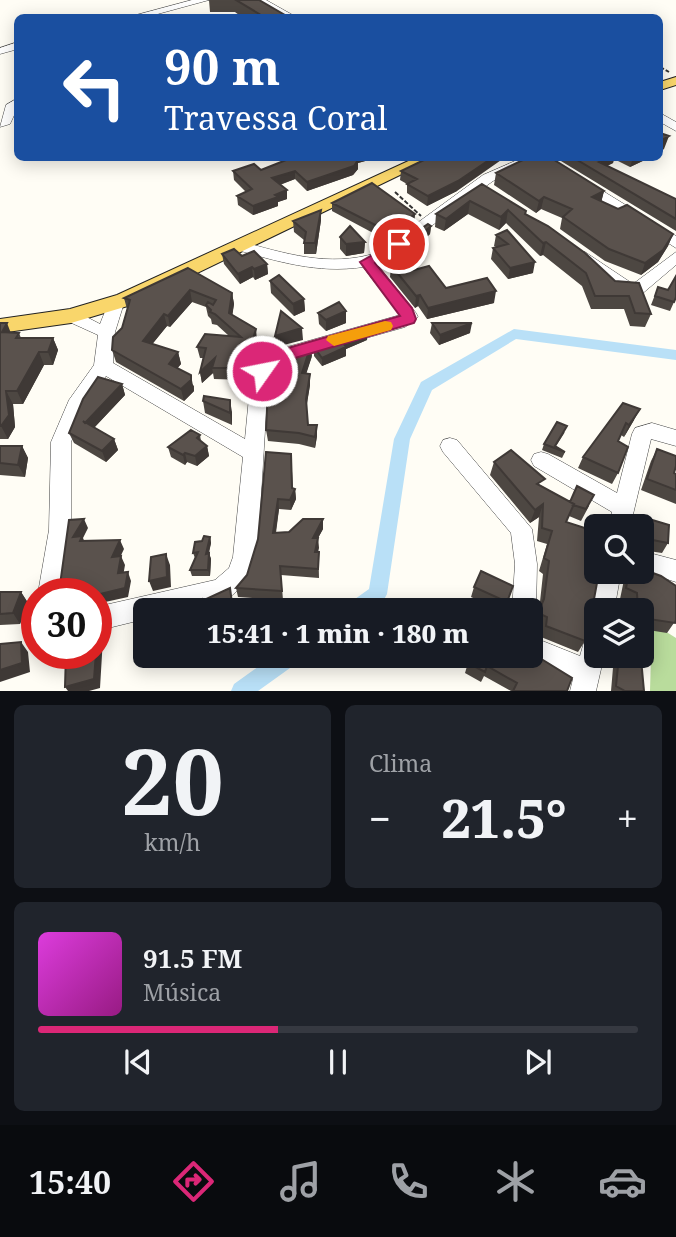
<!DOCTYPE html>
<html lang="pt">
<meta charset="utf-8">
<style>
body{margin:0;font-family:"Noto Serif",serif;background:#20242c;color:#f1f3f6;height:100vh;display:flex;flex-direction:column;font-size:26px;white-space:nowrap}
*{box-sizing:border-box;margin:0}
p{font-size:23px;color:#9ea1a6}
.icon{flex:none;width:38px;height:38px;fill:none;stroke:currentColor;stroke-width:2;stroke-linecap:round;stroke-linejoin:round}
.map{position:relative;height:691px;overflow:hidden}
.sheet{display:flex;flex-direction:column;gap:14px;padding:14px;background:#0d0f14;flex:1}
.sheet>*{flex:none}
.hud{position:absolute;left:14px;top:14px;width:649px;height:147px;border-radius:10px;box-shadow:0 4px 18px #0003;background:#1a4fa0;color:#fff;overflow:hidden}
.fabs{position:absolute;left:584px;top:514px;display:grid;gap:14px}
.fabs a{display:grid;place-items:center;width:70px;height:70px;border-radius:10px;background:#171b24;box-shadow:0 4px 18px #0003;font-size:35px}
.speed{position:absolute;left:21px;top:578px;display:flex;gap:14px;font-size:35px;font-weight:700;text-align:center}
.speed>*{display:grid;place-content:center;width:91px;height:91px;border-radius:50%;background:#171b24;box-shadow:0 4px 18px #0003;line-height:1}
.speed .limit{border:10px solid #d22;background:#fff;color:#111}
.pin{position:absolute;display:grid;place-items:center;width:60px;height:60px;color:#fff;margin:-30px;border:4px solid #fff;border-radius:50%;box-shadow:0 2px 7px #0007}
.me{position:absolute;width:77px;margin:-38px;rotate:57deg;stroke-linejoin:round;filter:drop-shadow(0 0 5px #0008)}
.turn{display:flex;align-items:center;gap:24px;height:147px;padding:0 35px;font-size:32px}
.turn .icon{width:91px;height:91px;stroke-width:2.5}
.turn b{display:block;font-size:49px;line-height:60px}
.big{font-size:52px;font-weight:800;line-height:1.1}
.sheet .widget{flex:1;display:flex;flex-direction:column;justify-content:center;gap:10px;min-width:0;padding:0 24px;border-radius:10px;background:#20242c}
.sheet .dial{align-items:center;gap:0}
.dial b{font-size:91px;line-height:1}
.song{display:flex;align-items:center;gap:21px}
.cover{width:84px;height:84px;border-radius:10px;background:linear-gradient(135deg,hsl(300 70% 55%),hsl(310 70% 35%))}
.played{height:7px;border-radius:4px;background:linear-gradient(90deg,#db2777 40%,#363941 40%)}
.keys{display:flex;justify-content:space-around;direction:ltr}
.heat{display:flex;justify-content:space-between;align-items:center;font-size:38px;direction:ltr}
.sheet .tiles{flex:1;display:grid;gap:14px;grid-template-columns:1fr 1fr}
.widget:last-child{grid-column:span 2}
.trip{position:absolute;left:133px;top:598px;width:410px;height:70px;border-radius:10px;background:#171b24;box-shadow:0 4px 18px #0003;font-weight:800;line-height:70px;text-align:center}
.dock{display:flex;height:112px;justify-content:space-around;align-items:center;background:#090b0e;color:#9ea1a6}
.dock .icon{width:49px;height:49px}
.dock .selected{color:#db2777}
.dock b{font-size:32px;color:#f1f3f6}
.map>svg:first-child{display:block}
</style>
<div class="map">
<svg width="676" height="691" viewBox="0 0 676 691">
<rect width="100%" height="100%" fill="#fffdf5"/>
<path fill="#b9dc9c" d="M652,623L676,638V691H650Z"/>
<g fill="none" stroke-linecap="round" stroke-linejoin="round">
<path fill="#b9e0f7" fill-rule="evenodd" d="M514,329L676,350V360L516,339L432,390L410,439L387,594C379,612 363,611 346,611L348,604L369,589L394,439L421,382Z
M273,656H300L297,663L258,691H231L234,684Z"/>
<g stroke="#444" stroke-width="1">
<path id="minor" d="M192,0H209L143,18H125Z
M254,0H266L298,18H286Z
M18,42V49L0,54V48Z
M18,98V107L10,124L0,127L6,105Z
M660,113L676,122V131L660,122Z
M522,158H539L493,181L386,259L376,263L416,313L418,317L405,327L285,361L273,368L267,397L259,530L255,557L246,583L229,598L221,601L180,611H145V619L96,631V607L215,580L229,568L233,557L243,457L106,376L85,407L71,442V530L62,593H38L49,530L51,442L69,400L94,365L98,335L65,320L63,316L65,312H77L100,324L110,299H122L124,303L115,332L113,363L245,439L249,397L259,360L273,351L400,315L363,267C318,274 276,261 234,249L231,246L234,243L239,241C284,253 329,268 376,253L483,175Z
M585,180L676,236V248L580,187V181Z
M585,252L633,284L676,252V265L643,293L629,294L580,260L577,257Z
M652,423L676,430V446L651,439L630,527H608L612,512L534,466L531,460L534,454L541,452L548,454L617,493L632,434L635,428Z
M450,438L457,440L532,529L537,564L536,611L532,619L530,620V611H512L515,564L511,533L443,452L440,446L443,440Z
M642,551L676,560V582L642,571Z
M598,572H621L614,611H597V620L590,611Z
M597,625V656H604L596,691H570L573,679L521,657L530,656V636L580,656L588,628Z"/>
</g>
<g stroke="#222" stroke-width="2">
<path id="major" d="M676,77V85L660,90V82Z
M415,158H435L131,305L71,323L0,333V319L70,309L117,295Z"/>
</g>
<path stroke="#333" stroke-width="2" stroke-dasharray="4.5 2" stroke-linecap="butt" d="M660,67L669,72
M395,192L421,216"/>
<use href="#minor" fill="#fff" fill-rule="evenodd"/>
<use href="#major" fill="#f9d66b" fill-rule="evenodd"/>
</g>
<path fill="#4d4742" d="M209,0H259L290,18H243L235,12H210Z
M282,158H376L358,163V169L353,175L307,191L295,179L280,185L287,190V199L278,202V206L253,215L238,205L237,196L246,192L234,180L233,171L261,170L285,161Z
M556,158H649L630,167L614,159L613,163L607,166L676,199V231Z
M401,171L457,191L427,206L407,193V184L400,180Z
M496,173L604,191L601,202L673,234L668,246L658,262L641,275L605,261L560,229L562,218L541,209L536,213L494,185Z
M482,184L525,214L615,281L651,314L645,327L630,326L624,309H591L582,286L543,255L540,256L506,223L499,230L468,214L444,231L435,227L436,214Z
M332,203L415,214L414,222L388,241L332,211Z
M321,210V220L316,254H304V240L294,232L293,221Z
M431,226L430,234L418,245V253L395,264L414,270L446,288L494,303L427,319L418,306L415,308L390,277L391,266L387,268L381,264L382,255Z
M507,230L533,273L508,279L491,259L493,248L496,247L494,246L496,235Z
M340,237L365,242L364,253L346,256L340,249Z
M222,254L242,256L267,264L268,274L255,280L253,277L240,284L224,264Z
M188,268L232,293L234,304L232,315L257,340L245,380L214,379L213,373L202,383L200,372L203,358H200L197,347L229,336L217,325L212,324L211,319L208,316L206,307L192,302L170,327L167,326L152,344L178,352L181,364L177,368L194,386V391L184,401L116,362L112,350L122,328L127,309L124,298Z
M270,281L304,299L305,311L294,316L271,293Z
M658,287L668,290L674,302L670,311L651,305Z
M318,313L346,323L326,331L319,324Z
M0,323L11,333H19L21,338H53L58,350L53,365H44L23,404H13L15,427L8,439H0Z
M432,323L470,333L439,345L430,333Z
M367,340L346,349V356L322,366L314,356V347Z
M312,356L306,373L310,374V385L306,408L308,425L317,436L315,448L299,444L268,441L266,430Z
M122,384L125,395L94,428L114,439L118,450L106,462L74,443L69,433Z
M203,401L232,412V425L205,413Z
M623,403L634,420L624,437L621,435L618,441V473L612,484L578,468L583,457Z
M565,432L556,446L565,452L562,458L542,450L544,444Z
M200,435L201,441L207,446L209,456L197,466L187,462L185,465L171,457L168,447Z
M0,446H22L28,458L25,477L0,475Z
M657,449L674,473L676,474V504L641,490L651,461Z
M291,454L293,488L295,489L296,499L291,510L279,509L276,533L323,529L318,538L319,578L281,575L283,600L238,597L236,588L247,575Z
M494,462L542,486L570,502L589,506L581,521L569,516L566,522L594,599L597,611V617L594,621L589,625L585,641L578,652L541,637L542,628L533,625L539,611L543,574L539,571L547,544L537,541L539,517L530,523L490,475Z
M635,519L668,543L662,553L642,550V527H631Z
M210,537L211,543L209,553L211,559L210,576H192L190,570L195,558L193,553L202,541Z
M626,572H642L676,620L667,633L642,629V611H631V603L620,599L625,575Z
M513,586L504,611H501L471,597L474,587Z
M0,592H21L28,603L20,624L0,625Z
M470,656L567,691H511L484,676L481,682L465,673Z
M614,656H635L644,691H611Z"/>
<path fill="#3f3936" d="M669,136L664,149L660,152V141Z
M352,158H376L358,163V169L353,175L307,191V182Z
M492,158H504L457,191L427,206L428,196Z
M608,158H614L613,163L596,171L599,162Z
M633,158H649L630,167Z
M295,171V179L273,187L272,178Z
M287,190V199L278,202V206L253,215V206Z
M604,191L601,203L592,197Z
M544,197L541,209L536,213L539,201Z
M470,201L468,214L444,231L446,219Z
M321,210V220L316,254L315,243Z
M508,210L506,223L499,230L501,217Z
M415,214L414,222L388,241L389,232Z
M431,226L430,234L418,245V253L387,268L388,260L414,241Z
M673,234L668,246L658,262L641,275L645,263Z
M365,242L364,253L346,256V244Z
M546,242L543,255L540,256L543,243Z
M535,262L533,273L508,279L510,268Z
M267,264L268,274L255,280L254,269Z
M252,267L253,277L240,284L238,274Z
M190,290L192,302L170,327L168,316Z
M496,291L494,303L427,319L428,308Z
M232,293L234,304L231,325L229,313Z
M420,295L418,306L415,308L416,296Z
M304,299L305,311L294,316L293,304Z
M346,311V323L326,331V320Z
M164,314L167,326L146,352L143,341Z
M7,323L12,336L2,332Z
M472,323L470,333L439,345L440,335Z
M302,328L303,340L276,347L275,336Z
M256,329L257,340L245,380L244,368Z
M368,332L367,340L346,349V356L322,366V358L343,343Z
M53,338L58,350L53,365L48,352Z
M311,345L312,356L303,384L302,373Z
M39,352L44,365L23,404L17,391Z
M178,352L181,364L172,375L169,364Z
M215,358L212,368L213,373L202,383L200,372Z
M310,374V385L306,410V399Z
M191,375L194,391L184,401L181,389Z
M122,384L125,395L89,433L85,423Z
M6,391L13,404L15,427L8,439L1,426Z
M230,400L232,412V425L230,413Z
M640,409L634,420L624,437L629,425Z
M317,425V436L315,448V437Z
M114,439L118,450L106,462L102,451Z
M22,446L28,458L25,477L18,465Z
M207,446L209,456L197,466L195,456Z
M185,453L187,462L185,465L183,455Z
M295,489L296,499L291,510L290,500Z
M278,499L279,509L274,543L273,533Z
M543,504L539,517L530,523L535,510Z
M84,519L88,528L83,538L86,545L73,537Z
M323,519V529L313,547V538Z
M210,537L211,543L207,559L206,554Z
M318,538L319,548L315,561V552Z
M120,540L124,549L116,566L112,557Z
M209,553L211,559L210,576L208,570Z
M166,554L170,565L171,587L153,591L149,581Z
M121,556L125,565L122,582L118,573Z
M128,572L131,581L128,597L96,604V595Z
M21,592L28,603L20,624L13,613Z
M597,612V617L594,621L585,627L592,616Z
M98,629L103,638L100,688L89,691H68L65,687Z
M21,642L28,652L30,672L0,682V670Z"/>
<path fill="#5a524d" stroke="#3f3936" stroke-width="2" d="M236,0H259L290,18H266Z
M660,133L669,136L660,141Z
M291,158H354L358,160L354,166L307,182L295,171L272,178L287,190L275,195L278,197L253,206L237,196L252,189L233,171L254,164L261,170Z
M428,158H492L458,181L428,196L407,184L417,179L401,171Z
M527,158H551L604,191L592,197L618,209L627,205L673,234L663,250L645,263L609,249L563,217L572,209L544,197L539,201L496,173Z
M574,158H608L599,162L676,199V219Z
M372,183L415,214L389,232L332,203Z
M482,184L526,211L525,214L548,226L585,253L615,281L639,283L651,314L635,313L629,296H595L586,273L546,242L543,243L508,210L501,217L470,201L446,219L436,214Z
M321,210L315,243H304L306,232L293,221Z
M428,224L431,226L414,241L418,245L388,260L382,255Z
M350,226L365,242L346,244L340,237Z
M507,230L535,262L510,268L493,248L508,244L496,235Z
M234,249L242,256L254,251L267,264L254,269L252,267L238,274L222,254Z
M407,261L414,270L429,266L446,288L487,278L496,291L428,308L420,295L416,296L391,265Z
M188,268L232,293L229,313L256,329L244,368H212L215,358L200,372L206,348L197,347L205,334L241,337L215,314L210,312L211,310L206,305L208,302L213,305L216,300L190,290L168,316L164,314L143,341L178,352L169,364L191,375V380L181,389L112,350L113,337L122,328L130,300L124,298Z
M279,275L304,299L293,304L270,281Z
M676,276V297L674,302L655,296L658,287L668,290Z
M339,302L346,311L326,320L318,313Z
M281,311L302,328L275,336Z
M0,323H7L2,332L19,333L16,338H53L48,352H39L17,391H6L9,415L1,426H0Z
M432,323H472L440,335Z
M368,332L343,343L346,347L322,358L314,347Z
M311,345L302,373L310,374L306,399L308,425H317L315,437L299,433L266,430L268,389L274,358L285,352Z
M98,377L122,384L85,423L83,421L114,439L102,451L69,433L83,399Z
M204,396L230,400V413L203,401Z
M623,403L640,409L629,425L626,423L618,441L628,447L618,473L583,457Z
M557,422L567,426L555,446L565,452L544,444Z
M191,430L200,435L197,438L207,446L195,456L185,453L183,455L168,447Z
M0,446H22L18,465L0,463Z
M657,449L676,456V466L674,473L676,474V490L647,479Z
M511,450L545,479L537,484L574,504L566,522L597,532V572H599L594,599L601,609L597,611V612L592,616L585,641L546,626L547,617L538,613L544,599L549,561L544,558L552,531L542,528L543,504L535,510L494,462Z
M266,452L291,454L292,488L295,489L290,500L278,499L273,533L289,532L303,519H323L313,538H318L315,552H319L318,569L280,566L282,591L236,588L247,575L258,539Z
M577,486L594,495L586,509L573,505L574,504L570,502Z
M639,516L669,525L668,543L642,538V527H635V519Z
M84,519L73,537L82,536L80,541L120,540L112,557L121,556L118,573L128,572L125,588L96,595V593H56L60,585L69,520Z
M204,536L210,537L206,554L209,553L208,570H190L198,552L193,553L195,542L202,541Z
M166,554L167,577L149,581L151,557Z
M642,569L661,576L676,586V620L675,623L642,618V611H638L637,593L626,588L629,572H642Z
M481,571L513,586L507,602L474,587Z
M230,588L233,611H169L183,608L198,600L202,599V601Z
M0,592H21L13,613L0,614Z
M96,629H98L96,651Z
M21,642L22,663L0,670V644Z
M530,652L572,678L567,691H513L517,683L487,666L485,672L468,663L470,656H530Z
M66,653H96L94,679L65,687Z
M619,656H635L641,659L644,691H625L616,686Z"/>
<path fill="#db2777" stroke="#8e194d" stroke-width="2" d="M399,240L403,241V247L375,263L412,308L416,319L414,323L285,361L272,368L268,376H256L254,371L259,361L274,352L400,316L360,262Z"/>
<path fill="#f59e0b" d="M385,321L391,322L393,326L391,330L334,346L326,340L328,336Z"/>
</svg>
<div class="fabs">
<a><svg class="icon" aria-label="search" viewBox="0 0 24 24"><circle cx="10" cy="10" r="6"/><path d="M15 15l6 6"/></svg></a>
<a><svg class="icon" aria-label="layers" viewBox="0 0 24 24"><path d="M12 4l9 5-9 5-9-5zM3 14l9 5 9-5"/></svg></a>
</div>
<div class="speed"><div class="limit">30</div></div>
<div class="pin" style="left:399px;top:244px;background:#d93025"><svg class="icon" aria-label="arrive" viewBox="0 0 24 24"><path d="M6 21V4h12l-3 4 3 4H6"/></svg></div>
<svg class="me" style="left:262px;top:371px" viewBox="-20 -20 40 40"><circle r="17" fill="#db2777" stroke="#fff" stroke-width="3"/><path d="M0-11L8 9 0 5-8 9z" fill="#fff"/></svg>
<div class="trip">15:41 · 1 min · 180 m</div>
<div class="hud">
<div class="turn"><svg class="icon" aria-label="left" viewBox="0 0 24 24"><path d="M17 20v-9H6M10 6l-5 5 5 5"/></svg><div><b>90 m</b>Travessa Coral</div></div>
</div>
</div>
<section class="sheet">
<div class="tiles">
<div class="widget dial"><b>20</b><p>km/h</p></div>
<div class="widget"><p>Clima</p>
<div class="heat"><a>−</a><b class="big">21.5°</b><a>+</a></div>
</div>
<div class="widget">
<div class="song"><i class="cover"></i><div><b>91.5 FM</b><p>Música</p></div></div>
<div class="played"></div>
<div class="keys"><svg class="icon" aria-label="previous" viewBox="0 0 24 24"><path d="M18 5L8 12l10 7zM5 5v14"/></svg><svg class="icon" aria-label="pause" viewBox="0 0 24 24"><path d="M8 5v14M16 5v14"/></svg><svg class="icon" aria-label="next" viewBox="0 0 24 24"><path d="M6 5l10 7-10 7zM19 5v14"/></svg></div>
</div>
</div>
</section>
<nav class="dock">
<b>15:40</b>
<svg class="icon selected" aria-label="directions" viewBox="0 0 24 24"><path d="M12 3l9 9-9 9-9-9zM9 14v-3h6M13 9l2 2-2 2"/></svg>
<svg class="icon" aria-label="music" viewBox="0 0 24 24"><path d="M9 18V5l10-2v13"/><circle cx="6" cy="18" r="3"/><circle cx="16" cy="16" r="3"/></svg>
<svg class="icon" aria-label="phone" viewBox="0 0 24 24"><path d="M5 4h4l2 5-3 2q2 4 5 5l2-3 5 2v4C11 20 4 13 5 4z"/></svg>
<svg class="icon" aria-label="climate" viewBox="0 0 24 24"><path d="M12 3v18M4 7l16 10M4 17L20 7"/></svg>
<svg class="icon" aria-label="car" viewBox="0 0 24 24"><path d="M5 17H2v-5l4-1 3-4h7l3 4 3 1v5h-3M9 17h6M6 11h13"/><circle cx="7" cy="17" r="2"/><circle cx="17" cy="17" r="2"/></svg>
</nav>
